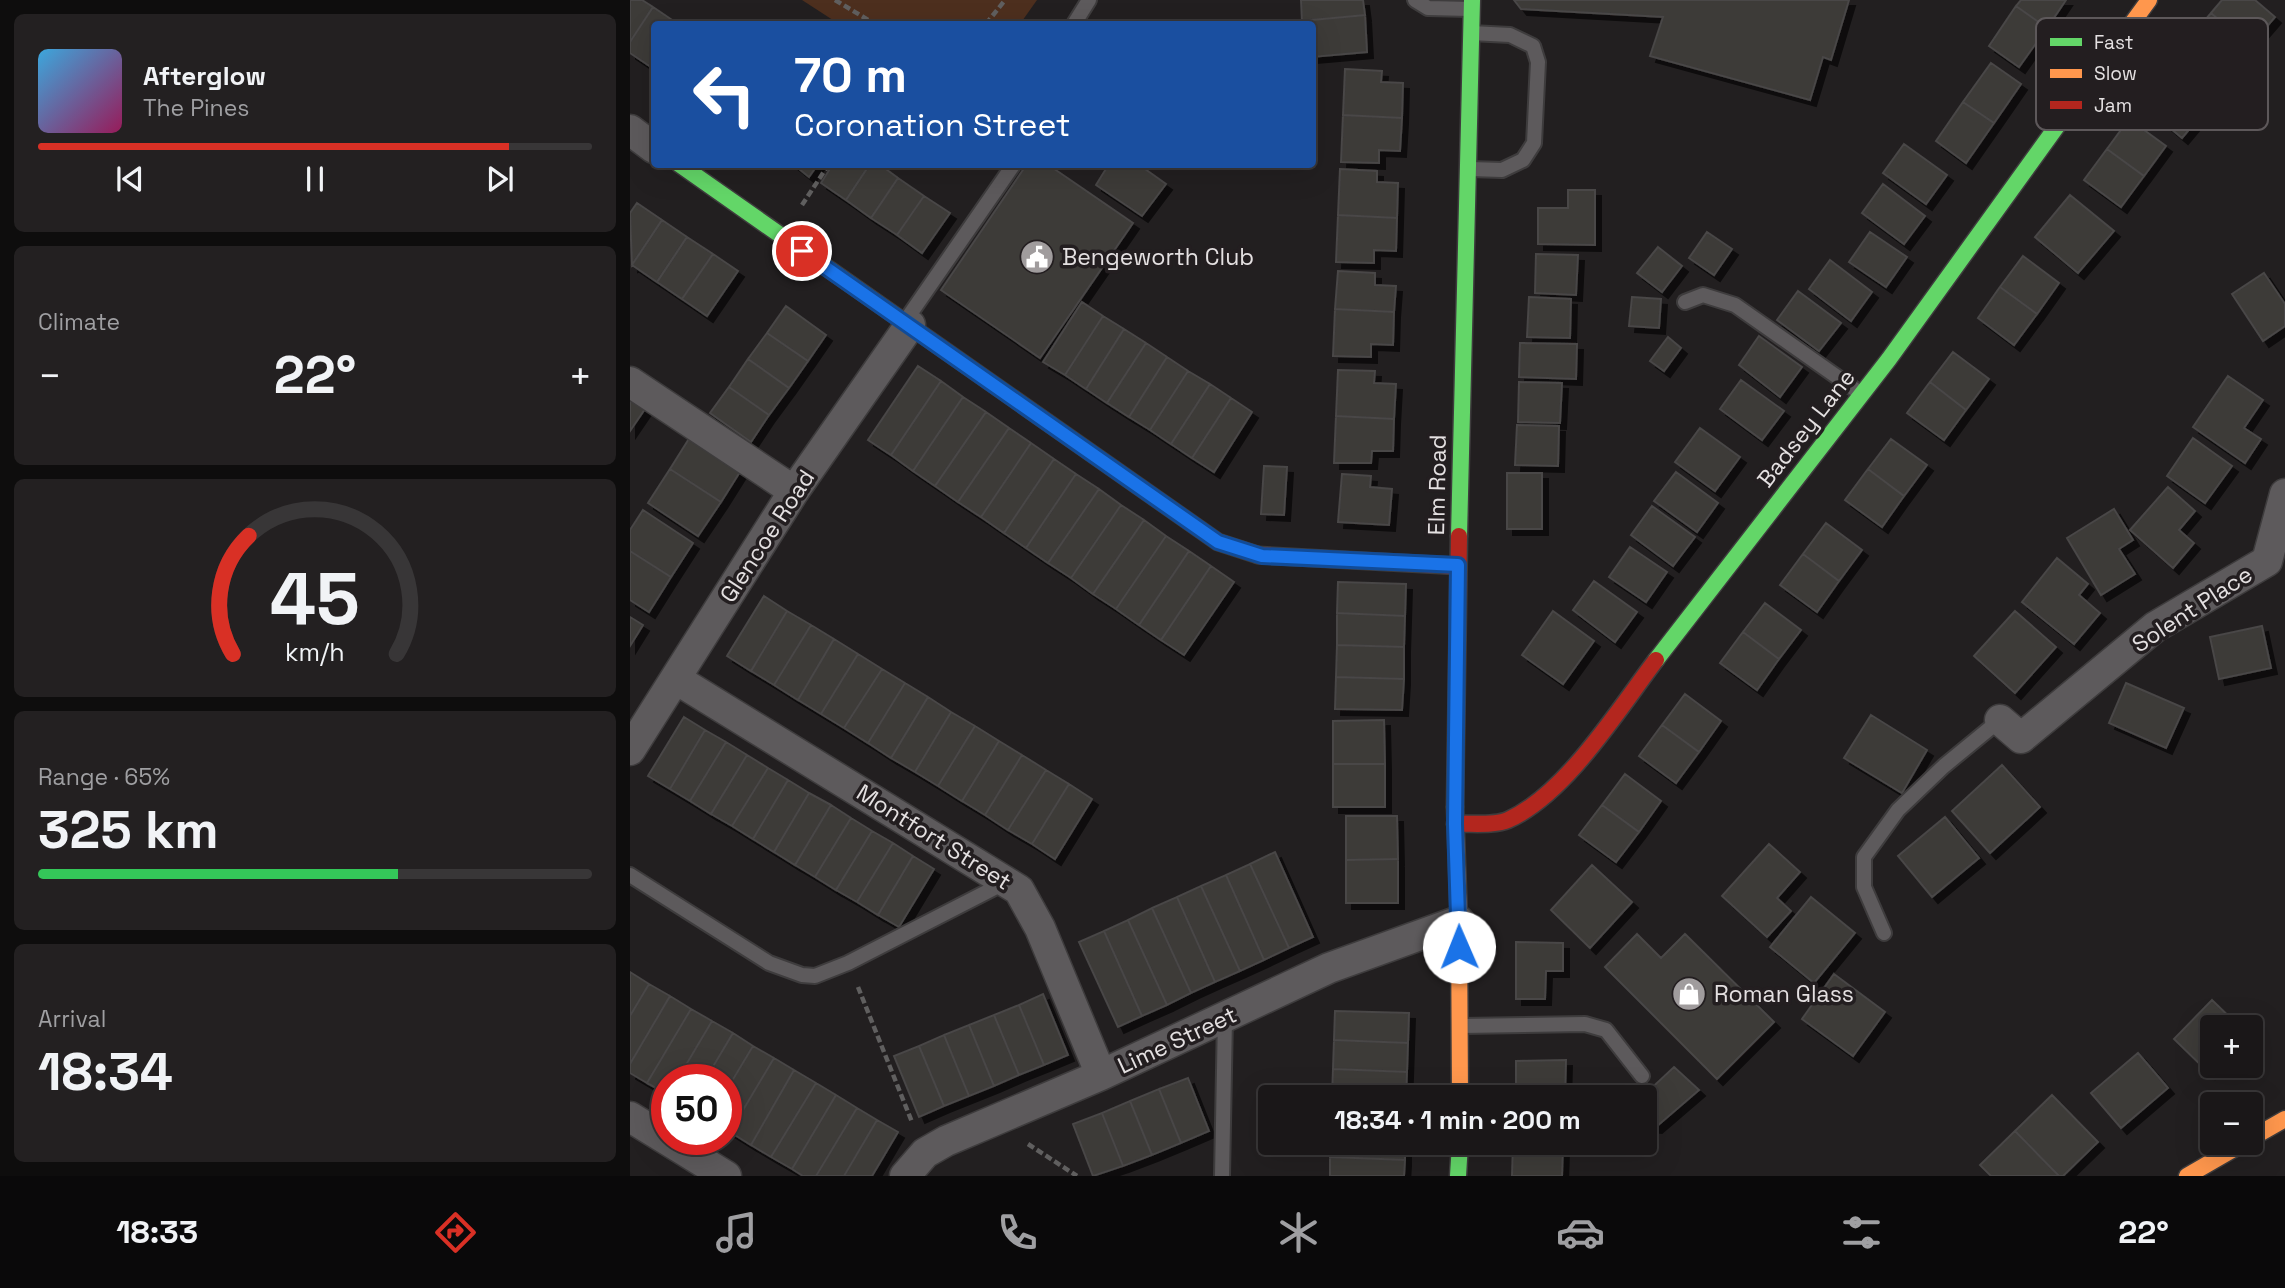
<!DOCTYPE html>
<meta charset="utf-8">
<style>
body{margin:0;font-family:"Space Grotesk",sans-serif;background:#232021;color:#f1f3f6;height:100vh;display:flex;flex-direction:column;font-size:26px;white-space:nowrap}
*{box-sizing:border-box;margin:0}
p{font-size:23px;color:#9f9fa2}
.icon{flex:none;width:38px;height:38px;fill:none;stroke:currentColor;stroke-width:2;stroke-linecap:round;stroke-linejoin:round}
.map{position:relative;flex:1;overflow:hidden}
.sheet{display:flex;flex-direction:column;gap:14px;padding:14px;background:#0e0d0d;width:630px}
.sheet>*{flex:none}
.guide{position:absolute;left:21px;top:21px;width:665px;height:147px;border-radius:7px;box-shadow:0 7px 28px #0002,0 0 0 2px #383637;background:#1a4fa0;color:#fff;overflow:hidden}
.fabs{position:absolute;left:1570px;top:1015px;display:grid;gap:14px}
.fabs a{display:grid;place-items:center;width:63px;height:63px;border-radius:7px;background:#1a1718;box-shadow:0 7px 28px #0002,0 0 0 2px #383637;font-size:35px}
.speed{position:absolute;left:21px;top:1064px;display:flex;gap:14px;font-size:35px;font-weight:700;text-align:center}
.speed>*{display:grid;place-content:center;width:91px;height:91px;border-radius:50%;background:#1a1718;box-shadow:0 7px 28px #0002,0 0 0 2px #383637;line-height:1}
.speed .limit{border:10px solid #d22;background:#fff;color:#111}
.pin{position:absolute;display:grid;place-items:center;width:60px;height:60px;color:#fff;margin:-30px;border:4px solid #fff;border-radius:50%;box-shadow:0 2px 7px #0007}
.me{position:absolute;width:77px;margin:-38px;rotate:359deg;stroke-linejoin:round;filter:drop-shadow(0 0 5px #0008)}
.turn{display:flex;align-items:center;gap:24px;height:147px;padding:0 28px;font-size:32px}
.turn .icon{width:91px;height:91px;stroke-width:2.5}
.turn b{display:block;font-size:49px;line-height:60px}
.big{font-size:52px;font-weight:700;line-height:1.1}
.sheet .widget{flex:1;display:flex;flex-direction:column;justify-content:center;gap:10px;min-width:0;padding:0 24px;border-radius:10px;background:#232021}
.sheet .dial{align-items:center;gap:0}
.dial svg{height:182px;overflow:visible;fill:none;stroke:#383637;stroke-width:7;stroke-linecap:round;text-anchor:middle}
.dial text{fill:#f1f3f6;stroke:none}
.song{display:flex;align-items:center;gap:21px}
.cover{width:84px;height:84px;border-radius:10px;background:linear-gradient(135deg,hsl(200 70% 55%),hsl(330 70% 35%))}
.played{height:7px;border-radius:4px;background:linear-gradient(90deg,#d93025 85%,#383637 85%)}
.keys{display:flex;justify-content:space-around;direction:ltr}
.heat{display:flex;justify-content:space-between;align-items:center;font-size:38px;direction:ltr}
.charge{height:10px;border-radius:5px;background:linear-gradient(90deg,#34c759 65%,#383637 0)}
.trip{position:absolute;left:628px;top:1085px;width:399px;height:70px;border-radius:7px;background:#1a1718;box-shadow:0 7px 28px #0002,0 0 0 2px #383637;font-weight:700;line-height:70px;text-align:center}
.menu{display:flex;height:112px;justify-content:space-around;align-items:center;background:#0a090a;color:#9f9fa2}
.menu .icon{width:49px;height:49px}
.menu .selected{color:#d93025}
.menu b{font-size:32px;color:#f1f3f6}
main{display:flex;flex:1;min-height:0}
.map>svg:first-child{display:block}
</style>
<main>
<section class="sheet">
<div class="widget">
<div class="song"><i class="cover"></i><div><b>Afterglow</b><p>The Pines</p></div></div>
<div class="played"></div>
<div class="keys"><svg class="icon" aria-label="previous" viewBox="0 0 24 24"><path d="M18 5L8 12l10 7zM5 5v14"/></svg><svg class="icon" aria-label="pause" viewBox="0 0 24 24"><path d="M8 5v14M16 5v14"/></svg><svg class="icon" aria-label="next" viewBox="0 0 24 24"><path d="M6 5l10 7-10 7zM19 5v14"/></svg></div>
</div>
<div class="widget"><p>Climate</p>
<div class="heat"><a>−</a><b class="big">22°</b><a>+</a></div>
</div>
<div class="widget dial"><svg viewBox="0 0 100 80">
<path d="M14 69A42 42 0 1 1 86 69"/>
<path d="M14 69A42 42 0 0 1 21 17" stroke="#d93025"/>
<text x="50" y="56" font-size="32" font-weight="700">45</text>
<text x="50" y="72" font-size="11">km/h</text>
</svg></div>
<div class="widget"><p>Range · 65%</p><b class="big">325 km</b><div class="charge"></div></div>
<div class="widget"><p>Arrival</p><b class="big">18:34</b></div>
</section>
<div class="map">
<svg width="1655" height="1176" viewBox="0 0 1655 1176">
<defs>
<filter id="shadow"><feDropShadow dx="6" dy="6" stdDeviation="0" flood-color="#0009"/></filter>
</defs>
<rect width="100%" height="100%" fill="#221f20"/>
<path fill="#4d2f1e" d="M172,0H407L390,24H209Z"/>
<path fill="#3c3a39" stroke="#484646" stroke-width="2" filter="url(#shadow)" d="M0,0H12L23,7L0,42Z
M671,0H733L735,15L672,21Z
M884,0H1219L1201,60L1193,57L1180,100L1020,56L1033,17L891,9Z
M1391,0H1436L1417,28L1386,6Z
M1592,0H1625L1645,17L1620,46L1581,13Z
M1386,6L1417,28L1389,67L1359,46Z
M23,7L48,24H24V61L21,67L0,53V42Z
M1581,13L1620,46L1595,75L1557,42Z
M735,15L737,52L682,57V24H673L672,21Z
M1545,59L1588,95L1552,138L1509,102Z
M1361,63L1391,84L1364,123L1333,102Z
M715,69L752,71L751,82L773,83L772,118L713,115Z
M1333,102L1364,123L1336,163L1306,141Z
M713,115L772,118L770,151L749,150V163L711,162Z
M1499,119L1536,146L1514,176L1477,149Z
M1274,144L1317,175L1296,204L1253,173Z
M1477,149L1514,176L1491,207L1454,180Z
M163,164H188L179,177Z
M203,164H240L216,200L191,183Z
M240,164H249L268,178L241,218L216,200Z
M397,164H417L503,223L410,358L311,290Z
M479,164H508L536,184L512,216L466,185Z
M710,169L747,171V182L768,183L767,218L708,215Z
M268,178L294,196L267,235L241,218Z
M1253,184L1295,216L1274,244L1232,213Z
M938,190H965V245L908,244V208H938Z
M1440,195L1484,231L1448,273L1405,237Z
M294,196L320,213L292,253L267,235Z
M7,203L32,220L2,265L0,213Z
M708,215L767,218L766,251L744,250V263L706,262Z
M32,220L57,237L27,282L2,265Z
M1077,232L1102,249L1084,275L1059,258Z
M1240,232L1277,257L1256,287L1219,262Z
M57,237L83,254L52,299L27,282Z
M1028,247L1052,266L1032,292L1007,273Z
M83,254L108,271L77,316L52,299Z
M906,254L948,255L946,295L905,293Z
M1393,256L1429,283L1407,314L1370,287Z
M1200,260L1242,292L1221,321L1179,289Z
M708,271L745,273V285L766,286L764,312L705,309Z
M1634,273L1655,304V326L1633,341L1602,294Z
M1370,287L1407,314L1384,345L1348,318Z
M1168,291L1211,323L1189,351L1147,320Z
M899,297L941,299L940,338L897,337Z
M1002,297L1031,299L1029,328L999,326Z
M452,302L473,316L435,375L413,362Z
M156,306L196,335L178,361L137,333Z
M705,309L764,312L763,345L741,344V357L703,356Z
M473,316L494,329L456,389L435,375Z
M494,329L516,343L477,403L456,389Z
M137,333L178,361L159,388L118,359Z
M1129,336L1172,367L1150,397L1109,365Z
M1038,337L1051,348L1034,371L1020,361Z
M516,343L537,357L499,417L477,403Z
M890,343L947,344L946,379L889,377Z
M1323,352L1359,379L1336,410L1300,382Z
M537,357L558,371L520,430L499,417Z
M118,359L159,388L139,415L99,387Z
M288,366L311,381L261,455L238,440Z
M708,370L745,371L744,383L766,384L764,419L706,416Z
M558,371L580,384L541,444L520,430Z
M1598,376L1633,400L1614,428L1631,439L1615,463L1563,427Z
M1111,380L1154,411L1132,440L1090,409Z
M311,381L333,397L283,471L261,455Z
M889,382L932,383L930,423L888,422Z
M1300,382L1336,410L1314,440L1277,413Z
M580,384L601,398L562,458L541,444Z
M99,387L139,415L121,442L80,413Z
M0,392L19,403L0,431Z
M333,397L356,412L305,486L283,471Z
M601,398L622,412L584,472L562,458Z
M356,412L379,428L328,502L305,486Z
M706,416L764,419L763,451H742L741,463H704Z
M887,425L929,426L928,466L885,465Z
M379,428L401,443L351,517L328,502Z
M1070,428L1110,457L1085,491L1045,462Z
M62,434L113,467L91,502L40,469Z
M1563,438L1602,466L1575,503L1537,476Z
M1261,439L1297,465L1274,496L1238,469Z
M401,443L424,459L374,533L351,517Z
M424,459L446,474L396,548L374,533Z
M634,466L657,467L654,515L631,514Z
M40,469L91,502L68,536L18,503Z
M1238,469L1274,496L1252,527L1215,500Z
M1046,472L1088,503L1067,532L1024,501Z
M877,473H912V529H877Z
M446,474L469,489L418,563L396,548Z
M712,474L741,476L740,487L762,489L759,525L708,522Z
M1538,487L1565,511L1549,530L1564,543L1543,568L1500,530Z
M469,489L491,505L441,578L418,563Z
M491,505L514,520L463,594L441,578Z
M1022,506L1065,537L1043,566L1001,535Z
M1484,509L1503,540L1489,549L1505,574L1471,595L1437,538Z
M13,510L63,543L41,577L0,551V530Z
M514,520L536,536L486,609L463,594Z
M1196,523L1232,550L1209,581L1173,554Z
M536,536L559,551L509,625L486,609Z
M1000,547L1037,572L1016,602L979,577Z
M0,551L41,577L19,612L0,600Z
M559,551L581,566L531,640L509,625Z
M1173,554L1209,581L1187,612L1150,585Z
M1427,558L1458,584L1449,595L1470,613L1444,644L1392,602Z
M581,566L604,582L554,655L531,640Z
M964,581L1007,612L985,642L943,610Z
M708,582L776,584L775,616L707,613Z
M134,596L157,611L121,671L97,656Z
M1135,603L1171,630L1149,659L1113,632Z
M157,611L181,625L144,685L121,671Z
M923,611L964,641L933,684L892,655Z
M1385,611L1426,647L1385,693L1344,656Z
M707,613L775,616L774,647L707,645Z
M0,617L13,625L0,646Z
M181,625L204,639L168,700L144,685Z
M1632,626L1641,668L1589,679L1580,637Z
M1113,632L1149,659L1127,690L1090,663Z
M204,639L228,654L191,714L168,700Z
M707,645L774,647V679L706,677Z
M228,654L252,669L214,728L191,714Z
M252,669L275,683L238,743L214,728Z
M706,677L774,679L772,710L705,709Z
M275,683L298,697L261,758L238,743Z
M1496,683L1554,708L1536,748L1479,723Z
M1055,694L1091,721L1069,752L1032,725Z
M298,697L321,712L285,772L261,758Z
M321,712L345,726L308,786L285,772Z
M1241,715L1297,750L1272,793L1214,758Z
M54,717L75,730L40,789L18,776Z
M754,720L755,764H703V721Z
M1032,725L1069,752L1046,783L1009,756Z
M345,726L369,741L332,801L308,786Z
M75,730L96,742L60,801L40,789Z
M369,741L392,755L355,815L332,801Z
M96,742L117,755L81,814L60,801Z
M117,755L138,768L102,826L81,814Z
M392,755L416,770L378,830L355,815Z
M703,764H755V807H703Z
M1372,765L1410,807L1360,853L1322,811Z
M138,768L158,780L123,839L102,826Z
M416,770L439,784L402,844L378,830Z
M995,774L1031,801L1009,832L972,805Z
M158,780L179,793L144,852L123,839Z
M439,784L462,799L425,859L402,844Z
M179,793L201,805L165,865L144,852Z
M201,805L221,818L185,877L165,865Z
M972,805L1009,832L986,862L949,835Z
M716,816H767L768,859L716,860Z
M1315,817L1349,858L1302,897L1268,856Z
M221,818L242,831L206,890L185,877Z
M242,831L263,843L227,902L206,890Z
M263,843L283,856L248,915L227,902Z
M1139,844L1170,872L1147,898L1161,911L1137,937L1092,896Z
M645,852L683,937L659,948L620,864Z
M283,856L304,869L269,927L248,915Z
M768,859V903H716V860Z
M620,864L659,948L634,960L596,875Z
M962,865L1002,902L960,948L921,910Z
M596,875L634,960L610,971L571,886Z
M571,886L610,971L585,982L547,897Z
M547,897L585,982L561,993L522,908Z
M1181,897L1225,933L1184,983L1140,947Z
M522,908L561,993L537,1005L498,920Z
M498,920L537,1005L512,1016L474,931Z
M474,931L512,1016L488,1027L449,942Z
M1007,934L1031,958L1055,934L1144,1022L1087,1079L975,967Z
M886,942L933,943V971H916L915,999H886Z
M0,972L19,984L0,1016Z
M1204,974L1255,1012L1223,1056L1172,1019Z
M19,984L40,996L0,1064V1016Z
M413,994L438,1055L414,1065L389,1005Z
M40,996L61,1009L17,1083L0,1073V1064Z
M1582,1000L1610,1027H1582V1066H1586L1579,1073L1544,1039Z
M389,1005L414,1065L389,1075L364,1015Z
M61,1009L82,1021L47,1080H37V1094L17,1083Z
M705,1011L779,1013L778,1043L704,1040Z
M364,1015L389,1075L364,1086L339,1025Z
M82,1021L103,1033L75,1080H47Z
M339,1025L364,1086L339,1096L314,1035Z
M103,1033L123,1046L96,1091V1080H75Z
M314,1035L339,1096L314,1106L289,1046Z
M704,1040L778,1043L777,1072L703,1069Z
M123,1046L144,1058L100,1132L96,1130V1091Z
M289,1046L314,1106L289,1117L264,1056Z
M1508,1053L1538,1088L1491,1128L1461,1093Z
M144,1058L164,1070L121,1145L100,1132Z
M936,1060L935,1097H886V1061Z
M1044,1067L1069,1090L1026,1127L1015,1126V1097H1012Z
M703,1069L777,1072L776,1097H702Z
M164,1070L186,1083L141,1157L121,1145Z
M558,1078L579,1131L551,1143L529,1089Z
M186,1083L206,1095L162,1169L141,1157Z
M529,1089L551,1143L522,1155L500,1101Z
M206,1095L227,1108L186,1176H173L162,1169Z
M1422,1095L1468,1142L1433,1176H1429L1385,1131Z
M500,1101L522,1155L493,1166L472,1113Z
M227,1108L247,1120L214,1176H186Z
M472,1113L493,1166L463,1176L443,1124Z
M247,1120L268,1132L242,1176H214Z
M1385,1131L1429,1176H1361L1350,1165Z
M701,1143H775V1160L700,1157Z
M883,1143L933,1145L932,1176H882Z
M700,1157L775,1160L774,1176H700Z"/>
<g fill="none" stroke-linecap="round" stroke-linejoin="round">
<g stroke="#3e3c3d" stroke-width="18">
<path id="lane" d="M785,0L798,8L840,9
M444,24L459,0
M840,169L872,170L893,160L904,143L908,62L903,46L880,35L841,33
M1055,302L1073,295L1105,305L1230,393
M276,320L384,164
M0,875L139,963L172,975L185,976L218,963L376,882
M1254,933L1234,887V857L1268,810L1314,766L1370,720
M831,1026L955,1024L976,1030L1012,1076
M592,1176L595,1017"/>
</g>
<g stroke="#3e3c3d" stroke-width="33">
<path id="street" d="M0,130L24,148
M0,382L164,491
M46,679L389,890L410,928L471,1075
M1370,720L1391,738L1525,627L1637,561L1655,494
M0,750L164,491L280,325
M0,1117L96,1176
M275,1176L295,1153L316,1141L471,1075L699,968L829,921"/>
</g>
<g stroke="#3e3c3d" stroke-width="19">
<path id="fast" d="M49,164L588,542L628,555
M829,536L842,0
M1026,660L1259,359L1448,97
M828,1176L830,1143"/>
</g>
<g stroke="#3e3c3d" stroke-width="19">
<path id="slow" d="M1448,97L1519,0
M825,807L829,921L830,1097
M1620,1139L1655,1119
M1557,1176L1614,1143"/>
</g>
<g stroke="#3e3c3d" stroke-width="19">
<path id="jam" d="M628,555L828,566
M825,807L829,536
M825,824C840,823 864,826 878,820C936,794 988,710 1026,660"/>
</g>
<path stroke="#605f5f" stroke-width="4.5" stroke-dasharray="7 3.5" stroke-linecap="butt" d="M205,0L245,24
M356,24L375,0
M172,205L199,164
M228,987L282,1122
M398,1144L447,1176"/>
<use href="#lane" stroke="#5d5a5c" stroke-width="14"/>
<use href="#street" stroke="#5d5a5c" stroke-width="30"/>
<use href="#fast" stroke="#63d668" stroke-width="16"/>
<use href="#slow" stroke="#ff974d" stroke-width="16"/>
<use href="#jam" stroke="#b3261e" stroke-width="16"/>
</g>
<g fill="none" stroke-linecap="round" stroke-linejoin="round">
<g stroke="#114b97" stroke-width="18">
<path id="route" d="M172,251L588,542L632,556L828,565L825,824L829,947"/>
</g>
<use href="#route" stroke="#1a73e8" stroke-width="12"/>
</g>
<defs>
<g id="civic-disc" transform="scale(1.75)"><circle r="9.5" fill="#a09c9d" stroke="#231e20"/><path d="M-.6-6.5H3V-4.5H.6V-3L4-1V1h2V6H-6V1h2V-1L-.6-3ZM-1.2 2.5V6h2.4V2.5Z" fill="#fff"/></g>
<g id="shop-disc" transform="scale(1.75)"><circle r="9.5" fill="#a09c9d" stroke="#231e20"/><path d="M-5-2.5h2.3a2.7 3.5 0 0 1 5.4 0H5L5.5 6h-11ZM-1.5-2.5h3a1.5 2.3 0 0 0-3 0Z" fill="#fff"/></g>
</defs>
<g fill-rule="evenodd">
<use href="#civic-disc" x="407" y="257"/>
<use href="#shop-disc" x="1059" y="994"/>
</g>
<g text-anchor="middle" stroke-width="7" stroke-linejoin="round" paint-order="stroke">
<g font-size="23" fill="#e4e0e1" stroke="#231e20" text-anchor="start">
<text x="432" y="265">Bengeworth Club</text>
<text x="1084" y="1002">Roman Glass</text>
</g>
<g font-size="23" fill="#e4e0e1" stroke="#231e20">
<text transform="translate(1176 428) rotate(-52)" y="8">Badsey Lane</text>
<text transform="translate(807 485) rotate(-89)" y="8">Elm Road</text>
<text transform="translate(137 536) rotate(-57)" y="8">Glencoe Road</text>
<text transform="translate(1562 609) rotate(-33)" y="8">Solent Place</text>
<text transform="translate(304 837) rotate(32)" y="8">Montfort Street</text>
<text transform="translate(547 1040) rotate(-25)" y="8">Lime Street</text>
</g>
</g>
<rect x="1406" y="18" width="232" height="112" rx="10" fill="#231e20" stroke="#5d585a" stroke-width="2"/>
<rect x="1420" y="38" width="32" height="8" fill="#63d668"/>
<rect x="1420" y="69" width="32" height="9" fill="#ff974d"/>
<rect x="1420" y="101" width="32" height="8" fill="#b3261e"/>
<g font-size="19" fill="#e4e0e1">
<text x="1464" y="49">Fast</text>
<text x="1464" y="80">Slow</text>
<text x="1464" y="112">Jam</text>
</g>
</svg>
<div class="fabs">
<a>+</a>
<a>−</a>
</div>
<div class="speed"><div class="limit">50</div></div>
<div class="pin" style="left:172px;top:251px;background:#d93025"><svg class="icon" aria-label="arrive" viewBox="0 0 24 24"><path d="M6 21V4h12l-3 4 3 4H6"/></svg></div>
<svg class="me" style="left:829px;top:947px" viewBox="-20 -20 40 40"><circle r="19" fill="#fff"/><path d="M0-13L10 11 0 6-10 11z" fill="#1a73e8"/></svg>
<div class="trip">18:34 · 1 min · 200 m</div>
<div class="guide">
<div class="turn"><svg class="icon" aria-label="left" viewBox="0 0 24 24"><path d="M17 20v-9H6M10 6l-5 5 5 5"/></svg><div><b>70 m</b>Coronation Street</div></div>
</div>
</div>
</main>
<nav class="menu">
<b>18:33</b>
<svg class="icon selected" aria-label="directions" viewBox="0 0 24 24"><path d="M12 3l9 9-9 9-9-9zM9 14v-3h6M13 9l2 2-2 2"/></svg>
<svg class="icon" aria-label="music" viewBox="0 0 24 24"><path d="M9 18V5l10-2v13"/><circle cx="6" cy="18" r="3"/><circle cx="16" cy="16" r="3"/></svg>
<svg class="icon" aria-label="phone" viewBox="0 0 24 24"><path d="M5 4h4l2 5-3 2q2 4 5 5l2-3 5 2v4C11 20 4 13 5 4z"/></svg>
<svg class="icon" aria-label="climate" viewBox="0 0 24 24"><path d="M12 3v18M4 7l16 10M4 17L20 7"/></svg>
<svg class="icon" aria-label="car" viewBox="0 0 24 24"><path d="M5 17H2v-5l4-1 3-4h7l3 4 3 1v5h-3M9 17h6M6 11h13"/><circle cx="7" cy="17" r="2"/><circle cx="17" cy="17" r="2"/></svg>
<svg class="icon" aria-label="filters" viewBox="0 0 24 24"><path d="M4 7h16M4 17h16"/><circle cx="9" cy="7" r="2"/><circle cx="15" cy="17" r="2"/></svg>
<b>22°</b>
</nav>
